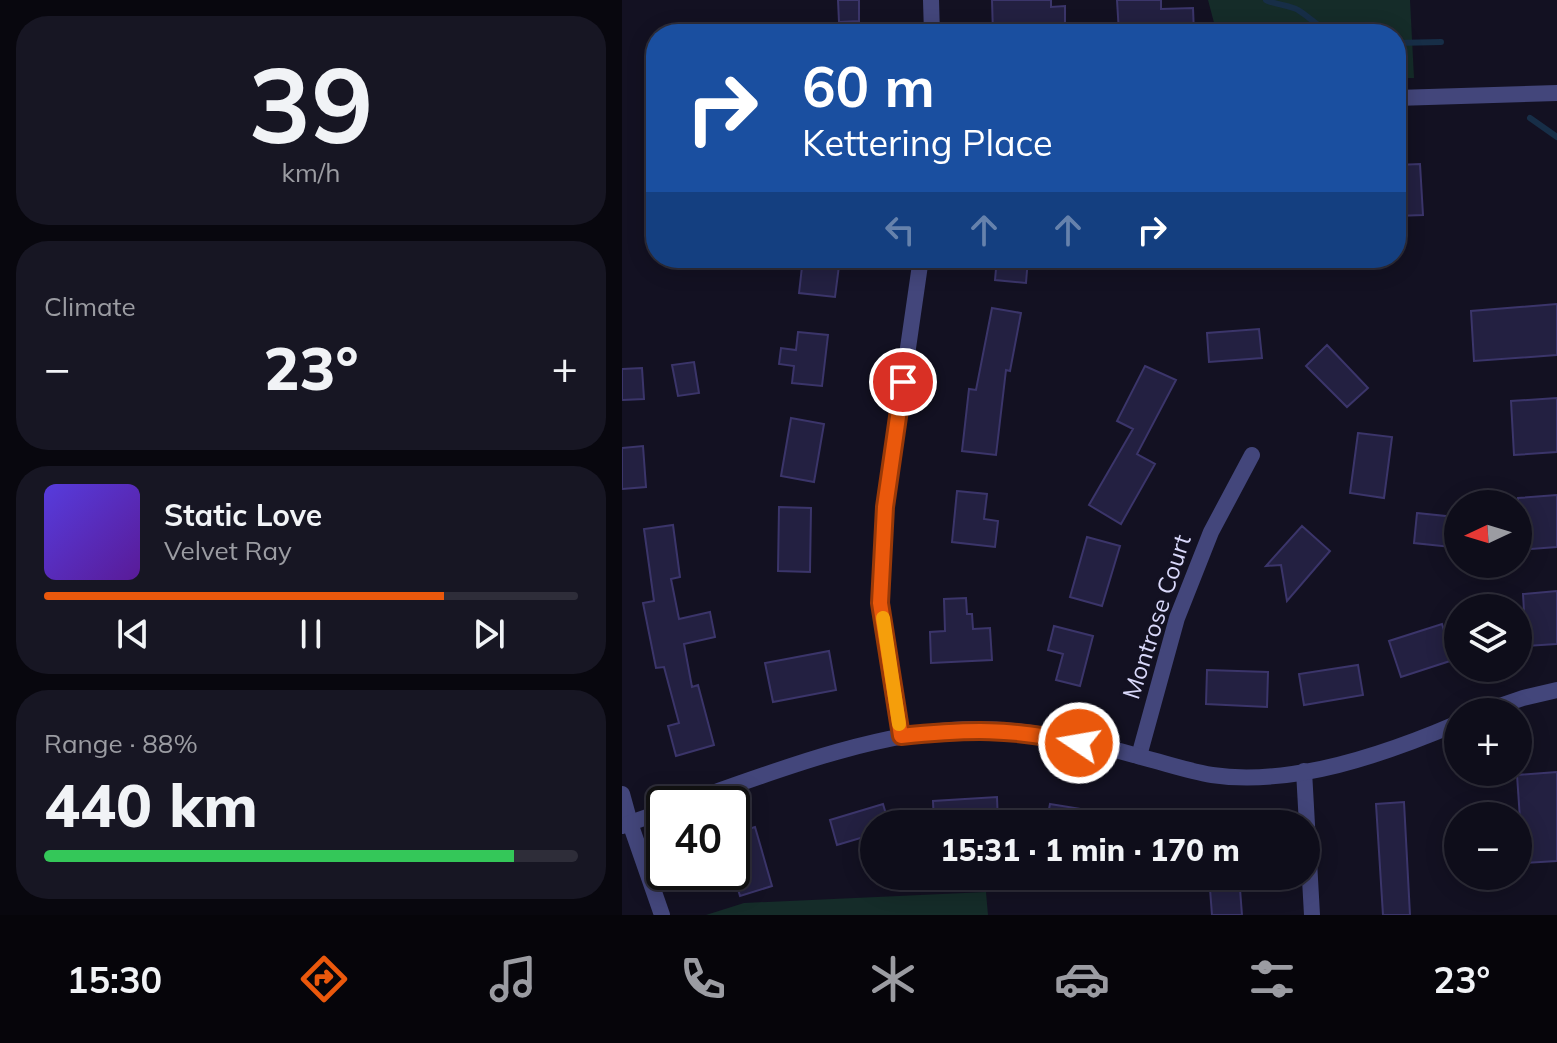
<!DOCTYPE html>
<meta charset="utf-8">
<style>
body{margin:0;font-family:Mulish,sans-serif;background:#171623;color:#f1f3f6;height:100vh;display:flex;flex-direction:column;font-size:30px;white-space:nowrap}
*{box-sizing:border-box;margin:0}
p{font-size:26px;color:#9b9ca2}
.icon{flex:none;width:44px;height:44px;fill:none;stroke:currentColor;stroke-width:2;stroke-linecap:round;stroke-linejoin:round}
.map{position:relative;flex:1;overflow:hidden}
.panel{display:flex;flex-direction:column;gap:16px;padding:16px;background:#08070e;width:622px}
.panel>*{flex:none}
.guide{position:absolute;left:24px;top:24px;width:760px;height:244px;border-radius:32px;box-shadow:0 4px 20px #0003,0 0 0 2px #2e2d39;background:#1a4fa0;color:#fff;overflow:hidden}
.needle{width:52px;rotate:266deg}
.tools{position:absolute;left:822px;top:490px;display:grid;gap:16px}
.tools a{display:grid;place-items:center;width:88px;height:88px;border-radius:50%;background:#0e0d1a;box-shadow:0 4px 20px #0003,0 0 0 2px #2e2d39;font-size:40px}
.speed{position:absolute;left:24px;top:786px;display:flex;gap:16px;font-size:40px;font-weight:700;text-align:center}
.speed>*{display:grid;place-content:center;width:104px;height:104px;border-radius:50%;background:#0e0d1a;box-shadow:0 4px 20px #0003,0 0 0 2px #2e2d39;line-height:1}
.speed .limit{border:4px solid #111;border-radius:12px;background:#fff;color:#111}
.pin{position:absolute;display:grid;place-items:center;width:68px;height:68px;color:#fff;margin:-34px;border:4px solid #fff;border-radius:50%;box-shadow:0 2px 8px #0007}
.me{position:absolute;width:88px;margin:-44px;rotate:282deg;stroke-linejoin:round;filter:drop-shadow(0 0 6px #0008)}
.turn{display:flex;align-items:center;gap:28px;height:168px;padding:0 24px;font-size:36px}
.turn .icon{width:104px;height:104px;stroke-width:2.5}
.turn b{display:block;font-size:56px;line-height:68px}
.lanes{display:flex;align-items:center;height:76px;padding:0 24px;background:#0003;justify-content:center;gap:40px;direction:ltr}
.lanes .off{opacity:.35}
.big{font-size:60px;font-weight:800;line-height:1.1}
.panel .widget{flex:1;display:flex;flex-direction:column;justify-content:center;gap:12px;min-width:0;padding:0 28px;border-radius:32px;background:#171623}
.panel .dial{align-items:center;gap:0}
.dial b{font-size:104px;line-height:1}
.song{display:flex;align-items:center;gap:24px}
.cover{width:96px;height:96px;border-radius:12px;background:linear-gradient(135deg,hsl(250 70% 55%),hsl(270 70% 35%))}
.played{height:8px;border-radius:4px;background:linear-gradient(90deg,#ea580c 75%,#2e2d39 75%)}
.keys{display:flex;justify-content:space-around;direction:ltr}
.heat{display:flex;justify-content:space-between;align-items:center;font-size:44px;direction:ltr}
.charge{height:12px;border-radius:6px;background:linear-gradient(90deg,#34c759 88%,#2e2d39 0)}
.trip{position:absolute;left:238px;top:810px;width:460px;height:80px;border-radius:40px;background:#0e0d1a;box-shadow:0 4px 20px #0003,0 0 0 2px #2e2d39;font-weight:800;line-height:80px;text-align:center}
.tabs{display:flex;height:128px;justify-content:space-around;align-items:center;background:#06050a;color:#9b9ca2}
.tabs .icon{width:56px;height:56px}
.tabs .current{color:#ea580c}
.tabs b{font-size:36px;color:#f1f3f6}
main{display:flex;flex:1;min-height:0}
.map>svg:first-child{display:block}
</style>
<main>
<section class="panel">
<div class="widget dial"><b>39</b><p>km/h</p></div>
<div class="widget"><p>Climate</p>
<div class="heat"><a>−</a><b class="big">23°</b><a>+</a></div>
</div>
<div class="widget">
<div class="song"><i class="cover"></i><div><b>Static Love</b><p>Velvet Ray</p></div></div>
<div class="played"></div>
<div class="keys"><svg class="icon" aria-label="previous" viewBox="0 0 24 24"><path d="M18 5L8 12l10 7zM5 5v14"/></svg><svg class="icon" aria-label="pause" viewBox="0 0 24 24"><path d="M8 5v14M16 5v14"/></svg><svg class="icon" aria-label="next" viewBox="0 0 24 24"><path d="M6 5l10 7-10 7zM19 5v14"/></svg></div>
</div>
<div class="widget"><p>Range · 88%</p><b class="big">440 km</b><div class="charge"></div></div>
</section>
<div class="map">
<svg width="935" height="915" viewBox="0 0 935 915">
<rect width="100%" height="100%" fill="#131122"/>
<path fill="#152c29" d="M586,0H788L792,78H774V34H595Z
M364,892L366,915H84L122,903Z"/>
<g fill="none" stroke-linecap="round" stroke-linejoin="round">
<path stroke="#172e47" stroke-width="6" d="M644,0C654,5 667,5 676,10C689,18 697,28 710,34
M774,43L819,42
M908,118L935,137"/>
</g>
<path fill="#232041" stroke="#3b356a" stroke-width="2" d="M216,0H237V21L217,22Z
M370,0H429V7L443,6V34H371Z
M495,0H539V9L571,8L572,34L497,33Z
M798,164L801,215L774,216V165Z
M181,258H218L213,297L177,293Z
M375,258H406L404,283L373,280Z
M935,304V355L852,361L849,311Z
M370,308L399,313L388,371L384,370L374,455L340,451L347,389L354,390Z
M637,329L640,358L587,362L585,333Z
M176,332L206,335L200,386L170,383L172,366L157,364L159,348L174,350Z
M705,345L746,388L725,407L684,366Z
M72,362L77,393L56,396L50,365Z
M523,366L554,380L515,454L533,464L499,524L467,505L511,429L495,421Z
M20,368L22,399L0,400V369Z
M935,398V452L892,455L889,401Z
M169,418L202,424L192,482L159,476Z
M736,433L770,437L762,498L728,493Z
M21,446L24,487L0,489V448Z
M335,491L365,494L362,519L376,521L373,547L330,542Z
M935,495V547L896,550V498Z
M157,507L189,508L188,572L156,571Z
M795,513L833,517L829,547L792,543Z
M51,525L58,577L49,579L57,619L88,612L93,637L62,644L70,687L76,685L92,745L54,756L46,726L57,723L42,667L34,668L21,603L32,601L22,529Z
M680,526L708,551L665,601L659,565L644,566Z
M465,537L498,546L480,606L448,597Z
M935,591V644L904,646L901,594Z
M344,598L345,614H350L351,629L368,628L370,660L309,663L308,632L323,631L322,599Z
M820,624L831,660L779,677L767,641Z
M432,626L471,636L458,686L434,680L441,654L426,650Z
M207,651L214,690L151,702L143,663Z
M736,665L741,695L682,705L677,674Z
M585,670L646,672L645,707L584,704Z
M935,772V861L901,863L895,775Z
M375,797L376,824H312L311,801Z
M782,802L788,915H761L754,804Z
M261,804L267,824H252V834L215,845L208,820Z
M428,804L490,814V824H424Z
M133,827L150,886L118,896L110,868V834Z
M587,876H617L620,915H590Z"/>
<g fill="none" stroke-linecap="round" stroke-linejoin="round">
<path stroke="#43467b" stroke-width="16" d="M309,0L310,34
M774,98L935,93
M279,736L258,603L263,507L299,258
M517,756L555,618L589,532L630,455
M682,771L690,915
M0,794L8,823L0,826"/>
<path stroke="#43467b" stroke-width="16" d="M860,712L901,698L935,690
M60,804C147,773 255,731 347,729C404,728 464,741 519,757C543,763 566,771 590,775C669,787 764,754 836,723
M40,915L8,823L42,811"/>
</g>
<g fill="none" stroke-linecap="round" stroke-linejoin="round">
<g stroke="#983908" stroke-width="20">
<path id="route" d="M281,382L263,507L258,603L279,736C347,729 389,728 457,743"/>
</g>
<use href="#route" stroke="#ea580c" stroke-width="14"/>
<path stroke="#f59e0b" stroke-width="14" d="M261,618L277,724"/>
</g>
<g text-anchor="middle" stroke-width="6" stroke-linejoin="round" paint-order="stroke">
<g font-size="24" fill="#d9d8fa" stroke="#131122">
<text transform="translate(535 617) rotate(-72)" y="8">Montrose Court</text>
</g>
</g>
</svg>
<div class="tools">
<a><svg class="needle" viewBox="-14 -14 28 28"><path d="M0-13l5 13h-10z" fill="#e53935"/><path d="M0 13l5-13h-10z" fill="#9b9ca2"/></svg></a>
<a><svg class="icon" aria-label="layers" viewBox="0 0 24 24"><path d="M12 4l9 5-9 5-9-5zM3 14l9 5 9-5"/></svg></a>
<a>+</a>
<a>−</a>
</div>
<div class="speed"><div class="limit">40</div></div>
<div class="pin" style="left:281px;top:382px;background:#d93025"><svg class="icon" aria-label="arrive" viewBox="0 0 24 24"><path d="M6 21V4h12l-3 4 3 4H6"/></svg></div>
<svg class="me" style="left:457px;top:743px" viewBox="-20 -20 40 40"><circle r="17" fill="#ea580c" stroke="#fff" stroke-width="3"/><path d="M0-11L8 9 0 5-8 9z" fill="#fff"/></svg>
<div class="trip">15:31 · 1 min · 170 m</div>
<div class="guide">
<div class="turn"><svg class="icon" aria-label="right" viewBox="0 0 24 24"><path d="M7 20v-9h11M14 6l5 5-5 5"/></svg><div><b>60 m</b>Kettering Place</div></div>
<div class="lanes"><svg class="icon off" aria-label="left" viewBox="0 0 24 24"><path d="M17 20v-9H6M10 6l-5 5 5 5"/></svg><svg class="icon off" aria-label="ahead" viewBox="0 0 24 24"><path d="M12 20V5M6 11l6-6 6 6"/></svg><svg class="icon off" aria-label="ahead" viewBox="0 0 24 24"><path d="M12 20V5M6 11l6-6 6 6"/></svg><svg class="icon" aria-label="right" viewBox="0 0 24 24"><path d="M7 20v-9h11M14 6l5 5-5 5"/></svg></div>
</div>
</div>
</main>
<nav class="tabs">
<b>15:30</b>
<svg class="icon current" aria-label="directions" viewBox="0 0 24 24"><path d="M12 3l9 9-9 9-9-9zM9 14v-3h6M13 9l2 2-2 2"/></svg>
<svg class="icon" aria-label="music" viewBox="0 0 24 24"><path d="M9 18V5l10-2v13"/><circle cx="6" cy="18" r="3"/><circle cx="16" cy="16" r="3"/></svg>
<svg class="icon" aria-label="phone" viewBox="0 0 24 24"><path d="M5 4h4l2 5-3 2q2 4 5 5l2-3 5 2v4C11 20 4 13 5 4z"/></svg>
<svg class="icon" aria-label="climate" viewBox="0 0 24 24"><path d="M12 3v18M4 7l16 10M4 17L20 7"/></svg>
<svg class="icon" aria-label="car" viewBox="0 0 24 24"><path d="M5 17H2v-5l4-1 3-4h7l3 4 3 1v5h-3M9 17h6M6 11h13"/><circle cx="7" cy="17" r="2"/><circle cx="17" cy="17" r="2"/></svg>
<svg class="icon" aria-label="filters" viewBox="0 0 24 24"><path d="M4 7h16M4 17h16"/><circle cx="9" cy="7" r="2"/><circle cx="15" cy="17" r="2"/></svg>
<b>23°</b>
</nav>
